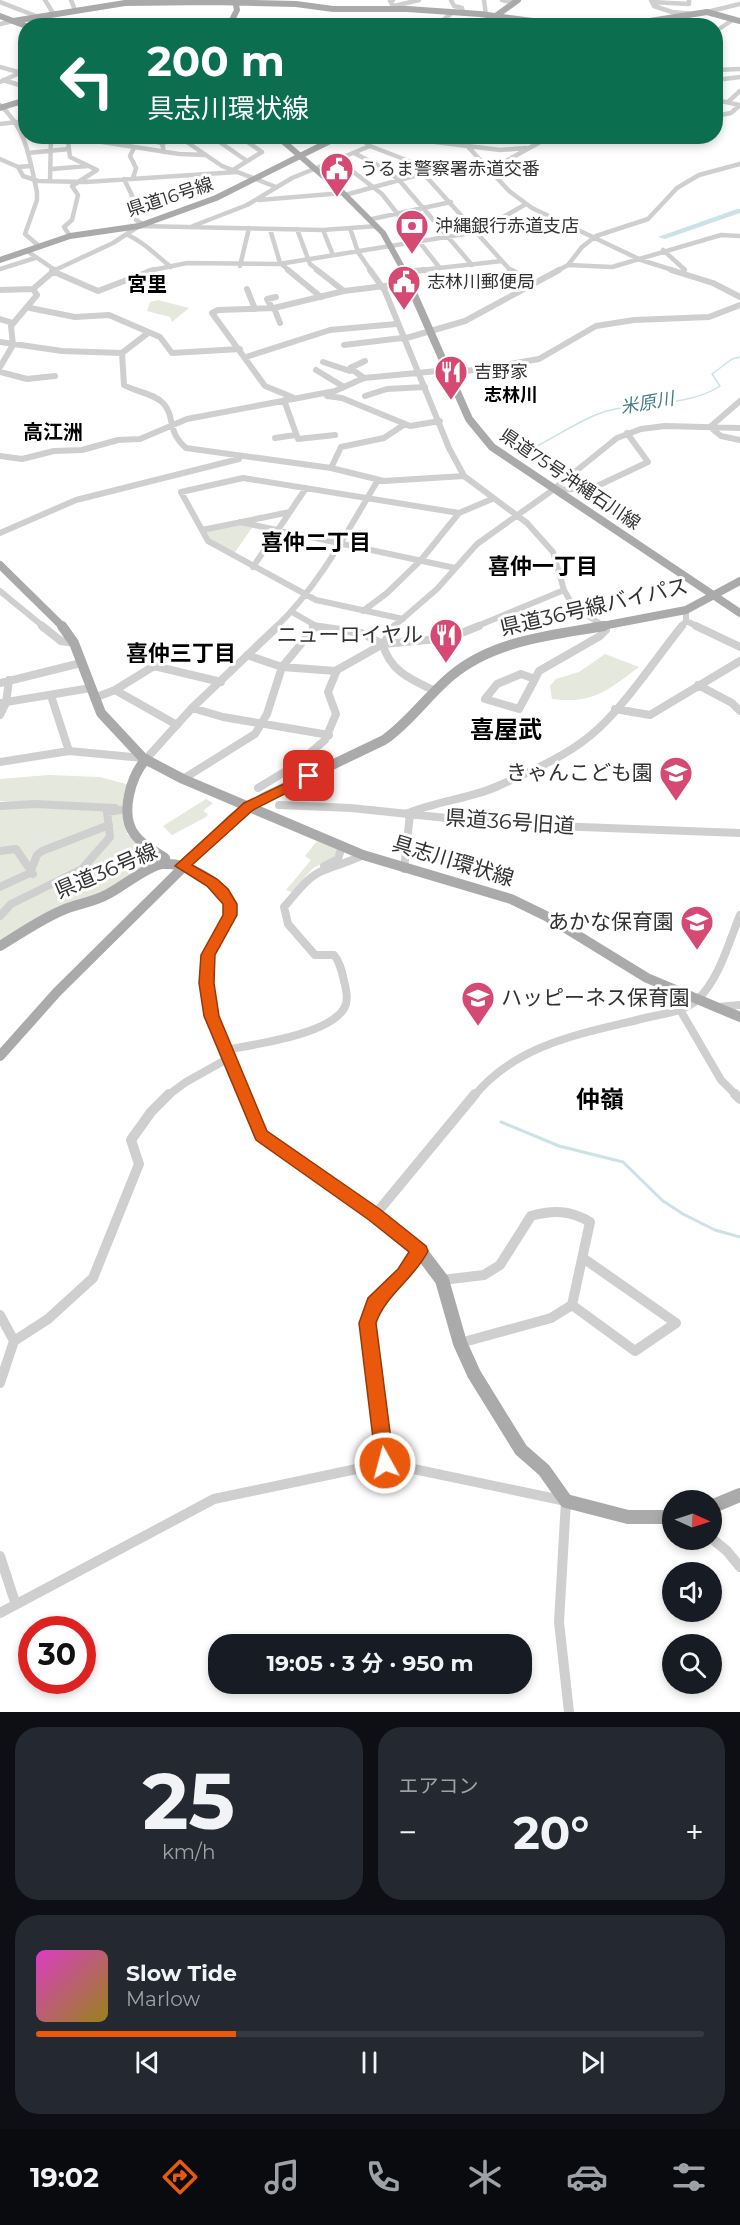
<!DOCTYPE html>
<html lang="ja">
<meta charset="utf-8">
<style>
body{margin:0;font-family:Montserrat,"Noto Sans JP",sans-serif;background:#242831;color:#f1f3f6;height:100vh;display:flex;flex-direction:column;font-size:22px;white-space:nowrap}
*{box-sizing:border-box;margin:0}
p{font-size:20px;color:#9ea1a6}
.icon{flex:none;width:33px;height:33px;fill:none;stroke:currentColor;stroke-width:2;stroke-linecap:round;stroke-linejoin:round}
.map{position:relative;height:1712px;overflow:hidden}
.panel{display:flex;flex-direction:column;gap:15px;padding:15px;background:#0d0f14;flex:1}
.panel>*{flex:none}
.hud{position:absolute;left:18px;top:18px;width:705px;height:126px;border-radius:24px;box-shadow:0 3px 9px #0003;background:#0b6e4f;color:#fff;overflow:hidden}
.needle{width:39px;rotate:93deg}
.tools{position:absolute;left:662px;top:1490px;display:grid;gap:12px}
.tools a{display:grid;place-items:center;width:60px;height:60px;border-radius:50%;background:#171b24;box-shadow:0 3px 9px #0003;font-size:30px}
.speed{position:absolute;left:18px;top:1616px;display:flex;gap:12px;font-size:30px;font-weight:700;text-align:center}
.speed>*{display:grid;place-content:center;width:78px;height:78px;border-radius:50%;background:#171b24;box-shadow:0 3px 9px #0003;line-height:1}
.speed .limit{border:9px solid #d22;background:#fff;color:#111}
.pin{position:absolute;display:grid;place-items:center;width:51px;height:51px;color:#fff;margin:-26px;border-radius:12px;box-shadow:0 3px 9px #0006}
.me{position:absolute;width:66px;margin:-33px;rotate:353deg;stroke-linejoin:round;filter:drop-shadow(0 0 4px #0008)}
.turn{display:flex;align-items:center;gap:21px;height:126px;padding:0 30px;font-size:27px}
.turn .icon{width:78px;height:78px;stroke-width:2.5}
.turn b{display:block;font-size:42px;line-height:51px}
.big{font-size:45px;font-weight:700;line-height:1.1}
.panel .widget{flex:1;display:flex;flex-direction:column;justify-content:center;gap:9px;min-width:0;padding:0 21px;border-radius:24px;background:#242831}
.panel .dial{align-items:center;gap:0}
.dial b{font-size:78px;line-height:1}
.song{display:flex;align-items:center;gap:18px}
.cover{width:72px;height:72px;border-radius:9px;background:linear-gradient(135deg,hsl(310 70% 55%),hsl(50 70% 35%))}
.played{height:6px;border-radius:3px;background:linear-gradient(90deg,#ea580c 30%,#363941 30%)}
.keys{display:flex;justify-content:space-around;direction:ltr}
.heat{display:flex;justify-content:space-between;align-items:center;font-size:33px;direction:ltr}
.panel .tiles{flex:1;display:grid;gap:15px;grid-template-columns:1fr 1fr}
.widget:last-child{grid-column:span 2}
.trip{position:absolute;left:208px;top:1634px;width:324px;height:60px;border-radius:24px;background:#171b24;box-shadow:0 3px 9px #0003;font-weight:700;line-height:60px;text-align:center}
.dock{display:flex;height:96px;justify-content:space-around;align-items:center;background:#090b0e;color:#9ea1a6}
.dock .icon{width:42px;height:42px}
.dock .current{color:#ea580c}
.dock b{font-size:27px;color:#f1f3f6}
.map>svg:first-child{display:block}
</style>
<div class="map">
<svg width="740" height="1712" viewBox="0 0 740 1712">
<rect width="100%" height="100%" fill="#fff"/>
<path fill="#e5e8dc" d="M158,300L189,308L172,322L170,317L147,311L150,302Z
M259,518L233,555L208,541L202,530Z
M605,654L639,667C607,691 593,704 552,699L550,686L556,679L579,672Z
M48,775L100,777L130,785L122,807L0,801V779Z
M206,799L213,803L203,811L208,814L206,817L172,835L163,826Z
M34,807L122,810L127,834L159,860L103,893L0,942V809Z
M317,841L338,849L337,856L313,868L292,892L286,890L311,860L305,856Z"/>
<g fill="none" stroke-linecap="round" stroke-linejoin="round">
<path stroke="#cbe2e6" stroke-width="1.5" d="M535,447C555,437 590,414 611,410C645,402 690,406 720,386L712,374L732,359L740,357"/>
<path stroke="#cbe2e6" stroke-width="3" d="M501,1122L559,1146L623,1162L663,1201L683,1214L715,1230L740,1237"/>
<path fill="#cbe2e6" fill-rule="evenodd" d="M737,209H740V213L665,239L658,237Z"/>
<path stroke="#cfcfcf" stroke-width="4.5" d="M45,0L53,13
M71,0L75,10
M393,0L390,1L395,9
M451,0L454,6L462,8L463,13
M484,0L486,15
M502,0L514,3
M651,0L654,6L672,12L693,14
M0,2L36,16
M652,2L689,4V0
M394,6L419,0
M707,12L740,4
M345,23L347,26
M0,24L13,21
M436,26L453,12
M716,31L734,19
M26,62L23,63L26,64
M0,67L18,72
M716,70L740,69
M3,80L26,87
M716,80L740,77
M0,82L26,70
M716,100L740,105
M728,102L740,91
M0,105C27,130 29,157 37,192V200L25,234L39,246
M716,116L731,113L740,105
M0,124L17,122
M130,136L162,143
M178,136L222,166L276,187
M211,136L247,161
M358,136L370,146L414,163L511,271
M387,136L500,150L526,148
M458,136L509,191L532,208L641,260L676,271
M71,137L179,154L205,155
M362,139L387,136
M286,144L305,136
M164,152L162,143L183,137
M28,153L69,149
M354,153L383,168L399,180L472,265
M0,159L18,167L31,166
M338,160L382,194L439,267
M18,167L23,176L38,181L86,182L237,172
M52,169L87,166
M233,170L262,152L239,136
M133,178L136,168L130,156L134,148
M124,179L140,212L136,220L141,223L139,226
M50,181L51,136
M345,195L425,173L506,161L551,136
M259,200L343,193
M372,219L451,202
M193,226L247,205L292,178L370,146
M350,228L358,252L371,271
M270,229L280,263L290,271
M297,229L310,264L319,271
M323,230L333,255
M128,235C147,244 154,254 171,267
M70,236L64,227L72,220L78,195L72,186L97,170L70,157L68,141L71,136
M663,250L684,269L683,271
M27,251L55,270
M568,265L612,267L721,235L740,236
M240,266L249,228
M0,269L35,258
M53,271L113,243L139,226L323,230L377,226
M148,271L187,263L279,264L477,232L526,204
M412,271L502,261
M557,271L568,265L582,247L596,236L648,219L677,188L699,175L740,164"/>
<path stroke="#cfcfcf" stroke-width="6" d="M288,270L321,297
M317,270L344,291
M370,270L385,291L449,448L464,476L527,523L553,552L564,590L573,606L605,627
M510,270L534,282
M671,270L713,283L740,297
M52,271L98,291L153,270
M404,272L425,270
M682,273L684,270
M247,289L255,309
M0,290L33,289L55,270
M30,308L75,317L109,315L160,337L172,353L240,349
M272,308L267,299L276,297
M274,308L280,323
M0,319L13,323
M403,339L465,321L559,270
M0,342L62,351L122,353L148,333
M344,345L402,338
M122,353L124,385C136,392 153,393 163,403C176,417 166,431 186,448L331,468L384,481L464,476
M246,357L330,330L396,324
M323,362L350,371
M0,367L13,345L11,326L37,295L33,289
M316,370L344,387
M0,372L27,379L55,376
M449,374L539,359L596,326L634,320L709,317L740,305
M364,378L350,368L365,361
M327,396L342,398L410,426L440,421
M365,396L387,389L425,387
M292,397L265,386L212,313L218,310L274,308L344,291L409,283
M284,400L298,439L335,435
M740,401L710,427L721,436L740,440
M275,438L295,435
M0,456L22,459L54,451L82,450L118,440L140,439L187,419L335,391L364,378L448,370
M331,468L341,447L384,438L405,424
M554,490L593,488L648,462L627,433
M240,522L455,568
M202,530L290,512
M0,533L76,500L239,459
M253,567L306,488
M0,591L44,627
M363,611L387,593L421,560L459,513L492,499
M292,612L318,627
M403,619L316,600L208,541L181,492L243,478L459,513
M686,621L699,627
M276,627C319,586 348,530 378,480
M393,627L437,589L477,544L550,492L617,438L641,429L665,426L740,428
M475,627L564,590
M681,627L686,621V610"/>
<path stroke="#cfcfcf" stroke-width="8" d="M42,626L61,641L74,643
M313,626L361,633L383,644
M395,626L383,644C389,671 412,680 435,691
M696,626L740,647
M247,655L282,667L336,671
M521,674L535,679L519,709L485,699L497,684Z
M535,679L539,671L600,636L606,630L604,626
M0,683L81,663
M698,685L732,703L740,711
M115,690L177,725
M51,696L69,751
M94,698L115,690L154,666L221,682
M0,703L91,688
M192,708L223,717L329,735
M615,709L650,715L740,661
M0,715L6,703L9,680
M146,759L192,708L278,626
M0,762L69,751L143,758
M183,779L255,734L267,714L282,667L315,627
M258,788L296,765L325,740L336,714L328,692L337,670L383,644L449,638L479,626
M279,805L351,808L504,824L740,833
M0,806L35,804L115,808
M406,814C436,801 469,799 498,786C529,772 565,757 591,735C622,710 656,658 682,626
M0,851L16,849L33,874
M324,866L338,859L342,846
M404,869L410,814
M0,887L30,873L37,855L42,851L109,825
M0,916L11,904L82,869L110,837L107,812L127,809
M718,1007L740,1005
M679,1008L721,1080L737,1096
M224,1050C252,1045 337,1034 346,1004C348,996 346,988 344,981C342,972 340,962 334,955H315L288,924L284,907C295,895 307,877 322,871C336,865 350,862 363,855
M167,1096L186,1082L229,1058
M474,1096C518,1043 581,1034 645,1018C661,1014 684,1012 697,1000C719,980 729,942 740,915"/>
<path stroke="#cfcfcf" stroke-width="10" d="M735,1094L740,1099
M375,1215L475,1094
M442,1280L484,1275L500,1265L531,1216C553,1210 570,1210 590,1222L572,1305
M572,1305L635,1351L676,1323L583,1258
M0,1315L14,1341
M460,1343L551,1318L572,1305
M0,1383L14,1341L48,1319L93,1278L139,1164L131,1140L151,1112L169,1094
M385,1463L368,1323L374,1303L404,1275L420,1251
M711,1538L727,1551L740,1567
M0,1556L15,1602
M0,1613L214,1499L385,1463L566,1501L559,1622L569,1712"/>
<path stroke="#aaa" stroke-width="6" d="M0,16L26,26
M13,21L125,3L211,2L296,4L333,9H407L480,14L548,23L650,21L707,12L740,21
M229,26L237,10L235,0
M482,26L518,0
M0,108L26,100
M277,136L343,193L383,233L404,271
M0,260L70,236L139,226L216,198L340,136"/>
<path stroke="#aaa" stroke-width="8" d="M403,270L469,419L492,447L740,613
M0,565L63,627
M597,627L686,610L740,581"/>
<path stroke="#aaa" stroke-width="10" d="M62,626L74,643L101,713L143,758L183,779L363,855L511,899L546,916L647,978L740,1017
M146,759C131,776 119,815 135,835C142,845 155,851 165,858L166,864
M0,946C20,934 41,919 63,910C77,904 93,902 106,895C121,888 147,866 162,864C184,861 223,882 230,903C236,922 211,940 208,957C198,1006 226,1053 245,1096
M0,1056L57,992L232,819L265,797L384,740C410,722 427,696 451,676C493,640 553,635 604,626"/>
<path stroke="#aaa" stroke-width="14" d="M244,1094L261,1135L375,1215L420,1251L442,1280L460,1343L474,1374L521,1450L544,1470L566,1501L628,1517H672
M711,1507L740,1495"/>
</g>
<path fill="#ea580c" stroke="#983908" stroke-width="1.5" d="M309,772L314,773V779L253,810L192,865L217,879L228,889L237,904V915L215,955L214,983L219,1016L267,1131L381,1210L426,1246L428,1251C415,1278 386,1294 376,1323L394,1463L391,1470L385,1472L378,1470L376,1463L359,1323L368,1298L398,1269L409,1252L369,1220L256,1140L204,1016L199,983L201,955L223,915V904L207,886L175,866L244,803Z"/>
<defs>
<g id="civic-pin" transform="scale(1.725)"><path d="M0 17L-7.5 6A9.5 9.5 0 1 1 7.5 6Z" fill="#d54973" stroke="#fff"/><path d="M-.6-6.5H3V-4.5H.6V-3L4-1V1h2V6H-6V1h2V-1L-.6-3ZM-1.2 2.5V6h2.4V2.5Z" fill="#fff"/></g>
<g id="bank-pin" transform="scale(1.725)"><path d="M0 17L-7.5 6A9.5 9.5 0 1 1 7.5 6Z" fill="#d54973" stroke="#fff"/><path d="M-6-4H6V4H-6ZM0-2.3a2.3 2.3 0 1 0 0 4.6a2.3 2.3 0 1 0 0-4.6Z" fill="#fff"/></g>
<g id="restaurant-pin" transform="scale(1.725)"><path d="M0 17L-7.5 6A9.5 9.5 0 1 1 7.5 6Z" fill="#d54973" stroke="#fff"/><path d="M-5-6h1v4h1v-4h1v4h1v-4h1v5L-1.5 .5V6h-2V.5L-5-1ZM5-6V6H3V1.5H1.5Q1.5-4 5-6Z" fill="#fff"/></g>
<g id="school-pin" transform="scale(1.725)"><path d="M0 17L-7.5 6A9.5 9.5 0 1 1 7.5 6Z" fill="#d54973" stroke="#fff"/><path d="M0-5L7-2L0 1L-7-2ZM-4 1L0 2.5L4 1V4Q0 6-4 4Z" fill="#fff"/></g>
</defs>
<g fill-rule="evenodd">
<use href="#civic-pin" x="337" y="169"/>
<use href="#bank-pin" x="412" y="226"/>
<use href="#civic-pin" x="404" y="282"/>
<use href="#restaurant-pin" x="451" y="372"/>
<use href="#restaurant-pin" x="446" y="635"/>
<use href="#school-pin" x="676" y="773"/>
<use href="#school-pin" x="697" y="922"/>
<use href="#school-pin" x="478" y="998"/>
</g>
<g text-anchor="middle" stroke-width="6" stroke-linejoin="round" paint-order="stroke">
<g font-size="18" fill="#323232" stroke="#fff" text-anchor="start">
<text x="360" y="175">うるま警察署赤道交番</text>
<text x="435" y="232">沖縄銀行赤道支店</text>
<text x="427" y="288">志林川郵便局</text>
<text x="474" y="378">吉野家</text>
</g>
<g font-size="18" fill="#323232" stroke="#fff">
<text transform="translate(170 197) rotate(-18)" y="6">県道16号線</text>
<text transform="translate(570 479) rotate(34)" y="6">県道75号沖縄石川線</text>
</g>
<g font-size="18" font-weight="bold" fill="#000" stroke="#fff">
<text x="511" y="401">志林川</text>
</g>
<g font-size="18" font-style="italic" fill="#447c87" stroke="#fff">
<text transform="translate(647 403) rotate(-10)" y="6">米原川</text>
</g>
<g font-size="20" font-weight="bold" fill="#000" stroke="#fff">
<text x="147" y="291">宮里</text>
<text x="53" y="439">高江洲</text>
</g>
<g font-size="21" fill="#323232" stroke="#fff">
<text transform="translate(594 607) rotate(-13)" y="7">県道36号線バイパス</text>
<text transform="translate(510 822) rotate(4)" y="7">県道36号旧道</text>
<text transform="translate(453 861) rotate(17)" y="7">具志川環状線</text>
<text transform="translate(106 871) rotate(-23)" y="7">県道36号線</text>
</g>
<g font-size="21" fill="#323232" stroke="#fff" text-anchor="end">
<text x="423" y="642">ニューロイヤル</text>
<text x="653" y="780">きゃんこども園</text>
<text x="674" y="929">あかな保育園</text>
<text x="501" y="1005" text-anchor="start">ハッピーネス保育園</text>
</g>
<g font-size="22" font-weight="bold" fill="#000" stroke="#fff">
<text x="316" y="550">喜仲二丁目</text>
<text x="543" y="574">喜仲一丁目</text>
<text x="181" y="661">喜仲三丁目</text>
</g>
<g font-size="24" font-weight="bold" fill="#000" stroke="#fff">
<text x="506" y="738">喜屋武</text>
<text x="600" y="1108">仲嶺</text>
</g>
</g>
</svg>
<div class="tools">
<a><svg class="needle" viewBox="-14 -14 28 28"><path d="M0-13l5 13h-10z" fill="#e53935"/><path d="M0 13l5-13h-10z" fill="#9ea1a6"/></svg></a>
<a><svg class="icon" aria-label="sound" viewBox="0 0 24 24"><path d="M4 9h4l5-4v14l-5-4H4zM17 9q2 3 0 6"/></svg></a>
<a><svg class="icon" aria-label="search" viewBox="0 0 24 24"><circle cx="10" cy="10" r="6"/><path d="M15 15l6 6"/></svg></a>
</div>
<div class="speed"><div class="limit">30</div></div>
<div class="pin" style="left:309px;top:776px;background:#d93025"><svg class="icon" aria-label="arrive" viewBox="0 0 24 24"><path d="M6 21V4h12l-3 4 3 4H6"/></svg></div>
<svg class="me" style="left:385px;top:1463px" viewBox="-20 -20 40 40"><circle r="17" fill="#ea580c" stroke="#fff" stroke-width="3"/><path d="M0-11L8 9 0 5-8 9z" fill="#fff"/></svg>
<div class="trip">19:05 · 3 分 · 950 m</div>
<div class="hud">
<div class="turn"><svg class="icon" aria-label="left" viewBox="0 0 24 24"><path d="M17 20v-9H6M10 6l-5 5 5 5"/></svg><div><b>200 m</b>具志川環状線</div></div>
</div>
</div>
<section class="panel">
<div class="tiles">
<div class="widget dial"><b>25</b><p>km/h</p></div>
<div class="widget"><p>エアコン</p>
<div class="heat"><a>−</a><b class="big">20°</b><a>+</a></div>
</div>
<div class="widget">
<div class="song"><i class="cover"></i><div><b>Slow Tide</b><p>Marlow</p></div></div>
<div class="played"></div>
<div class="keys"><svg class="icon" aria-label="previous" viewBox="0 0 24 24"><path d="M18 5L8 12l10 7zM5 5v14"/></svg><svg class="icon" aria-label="pause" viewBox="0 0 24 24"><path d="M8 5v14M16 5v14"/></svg><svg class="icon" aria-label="next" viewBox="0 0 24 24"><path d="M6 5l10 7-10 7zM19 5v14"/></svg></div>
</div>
</div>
</section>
<nav class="dock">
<b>19:02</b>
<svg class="icon current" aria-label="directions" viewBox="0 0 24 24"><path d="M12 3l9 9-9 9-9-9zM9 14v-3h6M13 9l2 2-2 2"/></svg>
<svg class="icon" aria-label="music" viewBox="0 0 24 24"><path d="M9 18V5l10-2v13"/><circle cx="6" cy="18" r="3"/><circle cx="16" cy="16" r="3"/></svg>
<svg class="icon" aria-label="phone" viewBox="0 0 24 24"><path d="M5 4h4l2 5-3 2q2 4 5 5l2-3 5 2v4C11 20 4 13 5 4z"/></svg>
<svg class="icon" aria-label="climate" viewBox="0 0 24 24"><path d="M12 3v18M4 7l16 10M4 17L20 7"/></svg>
<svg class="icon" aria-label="car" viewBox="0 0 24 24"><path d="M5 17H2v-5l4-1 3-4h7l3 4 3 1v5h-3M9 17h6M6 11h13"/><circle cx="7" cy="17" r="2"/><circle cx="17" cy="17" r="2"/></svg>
<svg class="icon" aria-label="filters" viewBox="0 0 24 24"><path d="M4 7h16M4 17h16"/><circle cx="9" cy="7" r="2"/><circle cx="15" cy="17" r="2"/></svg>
</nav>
